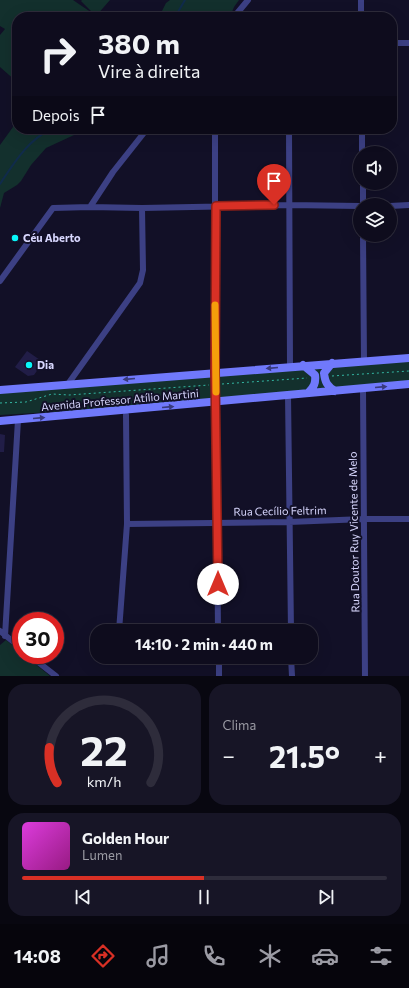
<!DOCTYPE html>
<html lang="pt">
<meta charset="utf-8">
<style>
body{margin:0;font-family:Commissioner,sans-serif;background:#171526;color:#f1f3f6;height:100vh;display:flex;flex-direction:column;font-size:15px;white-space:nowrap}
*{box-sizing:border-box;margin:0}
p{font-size:13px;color:#9b9ba4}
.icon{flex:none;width:22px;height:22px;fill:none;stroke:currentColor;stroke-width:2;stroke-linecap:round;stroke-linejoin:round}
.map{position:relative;height:676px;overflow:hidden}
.sheet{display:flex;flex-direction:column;gap:8px;padding:8px;background:#080710;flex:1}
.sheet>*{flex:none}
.banner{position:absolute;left:12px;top:12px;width:385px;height:122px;border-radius:16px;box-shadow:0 4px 16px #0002,0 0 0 1px #2e2c3b;background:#0e0c1d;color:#f1f3f6;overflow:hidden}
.fabs{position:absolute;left:353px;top:146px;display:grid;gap:8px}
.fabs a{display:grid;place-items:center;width:44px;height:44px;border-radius:50%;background:#0e0c1d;box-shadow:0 4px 16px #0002,0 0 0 1px #2e2c3b;font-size:20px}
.speed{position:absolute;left:12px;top:612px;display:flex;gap:8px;font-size:20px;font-weight:700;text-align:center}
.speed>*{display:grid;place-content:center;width:52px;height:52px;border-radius:50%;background:#0e0c1d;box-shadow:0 4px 16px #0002,0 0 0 1px #2e2c3b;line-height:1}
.speed .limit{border:6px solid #d22;background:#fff;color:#111}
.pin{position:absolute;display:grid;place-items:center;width:34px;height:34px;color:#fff;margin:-41px -17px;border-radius:50% 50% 50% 0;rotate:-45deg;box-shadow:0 0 4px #0007}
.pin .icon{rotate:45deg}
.me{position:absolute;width:44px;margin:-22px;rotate:0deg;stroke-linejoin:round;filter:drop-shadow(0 0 3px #0008)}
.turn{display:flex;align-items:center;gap:14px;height:84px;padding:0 20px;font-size:18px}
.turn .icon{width:52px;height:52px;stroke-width:2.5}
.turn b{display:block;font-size:28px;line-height:34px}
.then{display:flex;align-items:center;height:38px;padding:0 20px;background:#0003;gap:8px;font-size:15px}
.big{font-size:30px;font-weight:700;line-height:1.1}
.sheet .tile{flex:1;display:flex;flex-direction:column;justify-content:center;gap:6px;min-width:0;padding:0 14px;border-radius:16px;background:#171526}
.sheet .dial{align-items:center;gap:0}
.dial svg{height:104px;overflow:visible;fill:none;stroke:#2e2c3b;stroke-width:7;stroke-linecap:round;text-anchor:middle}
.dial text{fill:#f1f3f6;stroke:none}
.song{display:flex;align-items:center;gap:12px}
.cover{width:48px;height:48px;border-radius:6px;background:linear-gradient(135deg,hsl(300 70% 55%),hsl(310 70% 35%))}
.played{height:4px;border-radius:2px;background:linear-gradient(90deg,#d93025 50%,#2e2c3b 50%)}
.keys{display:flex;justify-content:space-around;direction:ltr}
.heat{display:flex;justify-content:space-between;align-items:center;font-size:22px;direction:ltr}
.sheet .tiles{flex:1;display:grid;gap:8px;grid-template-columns:1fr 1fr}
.tile:last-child{grid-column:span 2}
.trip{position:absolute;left:90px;top:624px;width:228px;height:40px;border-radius:16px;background:#0e0c1d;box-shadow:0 4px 16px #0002,0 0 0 1px #2e2c3b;font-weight:700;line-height:40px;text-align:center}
.tab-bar{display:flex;height:64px;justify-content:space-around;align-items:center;background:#06050c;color:#9b9ba4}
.tab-bar .icon{width:28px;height:28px}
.tab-bar .current{color:#d93025}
.tab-bar b{font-size:18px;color:#f1f3f6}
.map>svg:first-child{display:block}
</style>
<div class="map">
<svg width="409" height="676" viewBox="0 0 409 676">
<rect width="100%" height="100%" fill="#121027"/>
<path fill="#13302d" d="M0,0H73L95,15L81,1L82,0H110L96,16L98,17H17V82L0,67V35L5,29L0,26Z
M170,0H239L234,7L230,17H159L166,3Z
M17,104V129H87L46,148L31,165L21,181L17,185L4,193L0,208V145L13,127L14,114Z
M409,359V381L68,411L0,415V391Z
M6,640L21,652V655H24L50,676H0V645Z"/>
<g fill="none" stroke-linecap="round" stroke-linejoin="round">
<path stroke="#102b4b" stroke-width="2" d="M175,17L185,0
M0,184C14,163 28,140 51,129"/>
</g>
<path fill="#211d47" d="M27,351L43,362L34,375L28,376L15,367Z
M0,434L5,435L4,452H0Z"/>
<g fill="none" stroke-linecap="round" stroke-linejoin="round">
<path stroke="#33b6a2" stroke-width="1" stroke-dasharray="2 3" stroke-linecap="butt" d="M332,376L409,371
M222,384L307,378
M0,403L26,402L52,394L69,395L209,385"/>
<path stroke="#3c4084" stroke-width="6" d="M361,0V17
M234,17L248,0
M392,43H409
M215,129V372L216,402L218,631
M289,129L290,366
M362,129V153
M363,183V205
M390,206L409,205
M90,207L113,172L147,129
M363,235L364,361
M0,281L53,208L90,207L142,208L289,205L360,206
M68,384L140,283L143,270L142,208
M363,388L365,676
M288,395L291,631
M127,524L289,522L364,519H409
M0,631L21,648
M119,631L127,524L126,415
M5,636L18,420
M29,655L56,676
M219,657V676
M291,657L292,676"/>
<path stroke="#7079fb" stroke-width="8" d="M332,363L324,373C325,382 327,386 335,391
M303,365L315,375C316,383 314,387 308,393
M0,390L409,358
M0,421L409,384"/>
</g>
<defs><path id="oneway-solid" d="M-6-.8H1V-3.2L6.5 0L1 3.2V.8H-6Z"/></defs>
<g fill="#383a7c">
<use href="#oneway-solid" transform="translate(272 368) rotate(175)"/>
<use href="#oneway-solid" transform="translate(129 379) rotate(175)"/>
<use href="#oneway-solid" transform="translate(381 387) rotate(-5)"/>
<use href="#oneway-solid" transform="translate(168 407) rotate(-5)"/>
<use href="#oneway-solid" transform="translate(39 418) rotate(-5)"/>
</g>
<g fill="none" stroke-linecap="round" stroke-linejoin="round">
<g stroke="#8d1f18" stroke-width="10">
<path id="route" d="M218,584L215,372L216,206L274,205"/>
</g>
<use href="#route" stroke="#d93025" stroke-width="7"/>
<path stroke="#f59e0b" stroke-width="7" d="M215,305L216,392"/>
</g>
<g fill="#08f6f9" stroke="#121027" stroke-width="1.5">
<circle cx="15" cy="238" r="4"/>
<circle cx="29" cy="365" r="4"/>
</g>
<g text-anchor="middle" stroke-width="4" stroke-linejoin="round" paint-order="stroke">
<g font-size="11" font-weight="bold" fill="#d8d7fe" stroke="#121027" text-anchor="start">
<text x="23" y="242">Céu Aberto</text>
<text x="37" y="369">Dia</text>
</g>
<g font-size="11" fill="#d8d7fe" stroke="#121027">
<text transform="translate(120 400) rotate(-5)" y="4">Avenida Professor Atílio Martini</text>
<text transform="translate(280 511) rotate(-1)" y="4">Rua Cecílio Feltrim</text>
<text transform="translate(354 532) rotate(-91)" y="4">Rua Doutor Ruy Vicente de Melo</text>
</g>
</g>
</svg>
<div class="fabs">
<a><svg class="icon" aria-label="sound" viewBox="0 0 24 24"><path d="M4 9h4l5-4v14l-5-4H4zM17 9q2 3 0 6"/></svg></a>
<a><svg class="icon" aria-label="layers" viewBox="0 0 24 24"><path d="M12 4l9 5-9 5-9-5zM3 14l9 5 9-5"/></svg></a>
</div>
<div class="speed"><div class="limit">30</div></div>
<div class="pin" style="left:274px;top:205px;background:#d93025"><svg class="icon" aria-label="arrive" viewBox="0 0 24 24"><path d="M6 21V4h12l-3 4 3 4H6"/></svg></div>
<svg class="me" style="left:218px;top:584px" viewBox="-20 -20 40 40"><circle r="19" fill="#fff"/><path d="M0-13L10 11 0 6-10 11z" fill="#d93025"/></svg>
<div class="trip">14:10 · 2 min · 440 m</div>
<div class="banner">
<div class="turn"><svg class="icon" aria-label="right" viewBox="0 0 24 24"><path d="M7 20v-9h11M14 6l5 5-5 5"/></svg><div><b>380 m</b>Vire à direita</div></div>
<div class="then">Depois<svg class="icon" aria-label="arrive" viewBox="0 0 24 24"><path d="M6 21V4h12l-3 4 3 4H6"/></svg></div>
</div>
</div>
<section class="sheet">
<div class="tiles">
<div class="tile dial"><svg viewBox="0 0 100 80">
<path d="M14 69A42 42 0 1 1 86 69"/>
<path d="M14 69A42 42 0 0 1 8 42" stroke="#d93025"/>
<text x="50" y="56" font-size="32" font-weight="700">22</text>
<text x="50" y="72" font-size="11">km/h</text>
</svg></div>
<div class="tile"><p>Clima</p>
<div class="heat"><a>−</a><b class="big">21.5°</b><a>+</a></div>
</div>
<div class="tile">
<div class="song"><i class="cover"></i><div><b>Golden Hour</b><p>Lumen</p></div></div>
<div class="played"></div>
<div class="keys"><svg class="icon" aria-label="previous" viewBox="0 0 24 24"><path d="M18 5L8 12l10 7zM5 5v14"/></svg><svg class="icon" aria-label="pause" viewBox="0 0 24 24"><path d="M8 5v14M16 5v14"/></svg><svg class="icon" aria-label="next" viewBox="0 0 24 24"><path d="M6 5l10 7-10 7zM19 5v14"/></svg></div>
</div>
</div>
</section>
<nav class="tab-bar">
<b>14:08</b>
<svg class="icon current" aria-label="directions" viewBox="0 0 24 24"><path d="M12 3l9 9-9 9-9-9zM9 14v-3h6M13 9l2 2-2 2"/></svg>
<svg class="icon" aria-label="music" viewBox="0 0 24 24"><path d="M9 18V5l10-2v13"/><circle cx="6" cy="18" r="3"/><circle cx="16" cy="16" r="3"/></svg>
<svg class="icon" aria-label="phone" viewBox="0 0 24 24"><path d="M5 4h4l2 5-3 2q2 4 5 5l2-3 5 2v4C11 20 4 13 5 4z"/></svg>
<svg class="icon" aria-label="climate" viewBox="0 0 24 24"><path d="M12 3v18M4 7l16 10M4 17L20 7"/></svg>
<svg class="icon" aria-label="car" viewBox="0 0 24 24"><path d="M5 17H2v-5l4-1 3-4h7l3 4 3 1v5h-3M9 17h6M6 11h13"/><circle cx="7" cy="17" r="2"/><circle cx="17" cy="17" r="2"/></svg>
<svg class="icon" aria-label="filters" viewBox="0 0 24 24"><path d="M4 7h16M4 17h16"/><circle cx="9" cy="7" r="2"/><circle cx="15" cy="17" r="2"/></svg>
</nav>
